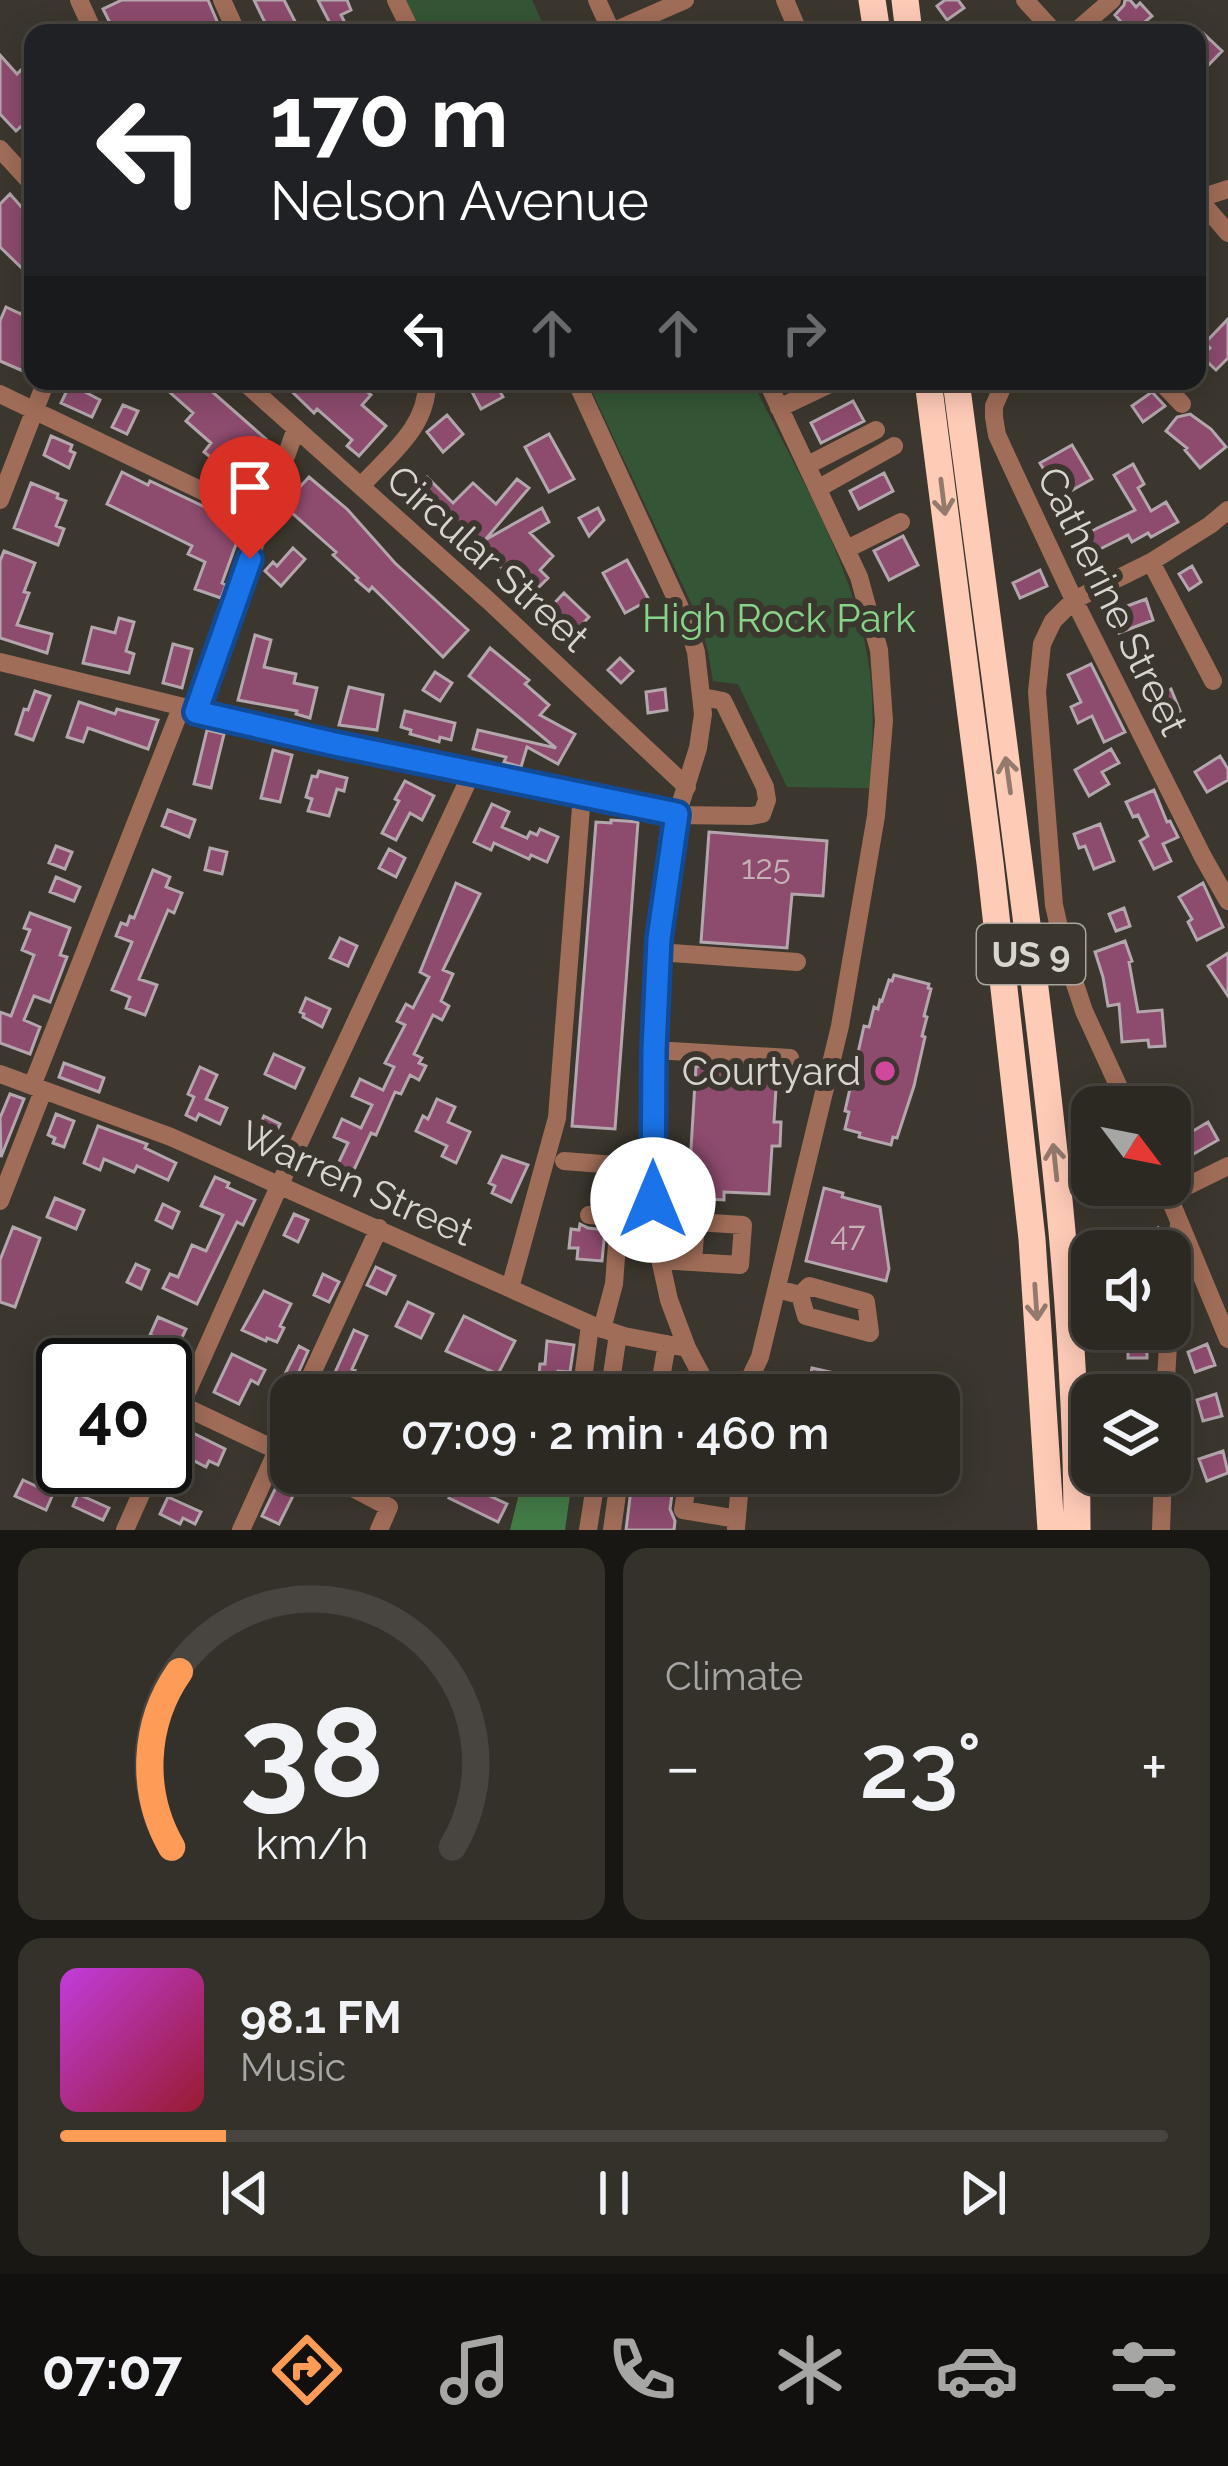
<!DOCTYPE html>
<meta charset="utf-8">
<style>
body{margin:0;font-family:Raleway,sans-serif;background:#34312a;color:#f1f3f6;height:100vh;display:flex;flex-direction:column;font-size:45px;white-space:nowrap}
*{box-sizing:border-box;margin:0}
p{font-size:39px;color:#a6a6a5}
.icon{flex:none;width:66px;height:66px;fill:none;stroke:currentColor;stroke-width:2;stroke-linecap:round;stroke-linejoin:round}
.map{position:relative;height:1530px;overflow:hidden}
.details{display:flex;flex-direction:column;gap:18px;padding:18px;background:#181713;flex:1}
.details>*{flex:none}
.top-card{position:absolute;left:24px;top:24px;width:1182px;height:366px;border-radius:24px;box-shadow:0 6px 30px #0003,0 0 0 3px #484540;background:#202124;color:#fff;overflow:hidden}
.needle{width:78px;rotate:122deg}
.fabs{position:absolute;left:1071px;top:1086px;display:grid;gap:24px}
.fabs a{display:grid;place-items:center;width:120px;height:120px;border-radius:24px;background:#2c2922;box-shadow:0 6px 30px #0003,0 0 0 3px #484540;font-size:60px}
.speed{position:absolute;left:36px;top:1338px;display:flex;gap:24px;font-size:60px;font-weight:700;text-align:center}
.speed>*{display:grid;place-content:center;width:156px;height:156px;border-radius:50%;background:#2c2922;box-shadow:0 6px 30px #0003,0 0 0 3px #484540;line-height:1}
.speed .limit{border:6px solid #111;border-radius:18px;background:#fff;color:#111}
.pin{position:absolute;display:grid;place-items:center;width:102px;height:102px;color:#fff;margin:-123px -51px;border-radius:50% 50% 50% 0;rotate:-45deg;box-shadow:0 0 12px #0007}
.pin .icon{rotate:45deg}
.me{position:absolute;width:132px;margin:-66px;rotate:0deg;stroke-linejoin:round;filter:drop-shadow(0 0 9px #0008)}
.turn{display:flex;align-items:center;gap:42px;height:252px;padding:0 48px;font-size:54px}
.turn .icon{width:156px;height:156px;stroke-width:2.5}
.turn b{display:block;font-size:84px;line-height:102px}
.lanes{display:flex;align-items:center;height:114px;padding:0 48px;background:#0003;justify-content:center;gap:60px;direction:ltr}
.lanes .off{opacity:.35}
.big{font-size:90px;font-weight:600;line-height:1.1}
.details .card{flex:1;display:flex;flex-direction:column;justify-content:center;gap:18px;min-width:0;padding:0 42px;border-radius:24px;background:#34312a}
.details .dial{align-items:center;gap:0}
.dial svg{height:312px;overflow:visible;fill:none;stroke:#484540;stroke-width:7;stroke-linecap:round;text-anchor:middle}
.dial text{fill:#f1f3f6;stroke:none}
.song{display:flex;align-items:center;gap:36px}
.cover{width:144px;height:144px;border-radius:18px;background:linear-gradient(135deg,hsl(290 70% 55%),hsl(350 70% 35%))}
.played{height:12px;border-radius:6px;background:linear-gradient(90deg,#fe9c57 15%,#484540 15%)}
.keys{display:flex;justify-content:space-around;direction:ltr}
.heat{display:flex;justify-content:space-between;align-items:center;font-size:66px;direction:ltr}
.details .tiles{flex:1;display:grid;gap:18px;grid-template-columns:1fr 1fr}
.card:last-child{grid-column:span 2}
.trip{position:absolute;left:270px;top:1374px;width:690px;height:120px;border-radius:24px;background:#2c2922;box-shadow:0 6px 30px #0003,0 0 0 3px #484540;font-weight:600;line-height:120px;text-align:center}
.tabs{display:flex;height:192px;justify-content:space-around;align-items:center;background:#12100e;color:#a6a6a5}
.tabs .icon{width:84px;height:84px}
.tabs .selected{color:#fe9c57}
.tabs b{font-size:54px;color:#f1f3f6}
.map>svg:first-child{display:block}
</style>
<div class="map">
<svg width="1228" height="1530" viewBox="0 0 1228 1530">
<rect width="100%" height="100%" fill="#3b372e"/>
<path fill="#355636" d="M406,0H532L547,33H422Z
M587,381H752C797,472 854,564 869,666C875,706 872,747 870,788L787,787L738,684L713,681L708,651L700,622Z"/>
<path fill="#447c47" d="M523,1477L571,1488L565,1530H510Z"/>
<path fill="#8d4b6e" stroke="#b3a6ac" stroke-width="3" d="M122,0H208L222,33H115L103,9Z
M254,0H284L301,33H270Z
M318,0H347L351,10L341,15L350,33H335Z
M945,0H958L964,8L947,20L937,6Z
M1125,0H1130L1136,7L1140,3L1152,16L1146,21L1157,33H1131L1115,15L1124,5Z
M1203,33L1222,51L1197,77V39Z
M0,55L17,74L23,68L33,80V130L26,122L16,131L0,114Z
M10,194L33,220V279L0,247V204Z
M6,307L21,314L23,310L33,315V339L27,352L31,354L23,371L0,361V321Z
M1228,319V358L1216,370L1201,356L1210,348L1205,343Z
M157,381H200L266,439L263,442L268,447L240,481L204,452L211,443L186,421L193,413Z
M281,381H339L350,391L357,383L371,395L362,405L386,426L359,456L347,446L352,440L317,409L314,413Z
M483,381H494L503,397L481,409L470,388Z
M70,384L100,400L92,417L61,403Z
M1152,392L1165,406L1143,422L1132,406Z
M853,401L864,421L821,443L811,423Z
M123,405L138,411L127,434L112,427Z
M1190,414L1211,429L1226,447L1200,468L1185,450L1187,448L1166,431L1177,417Z
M447,415L463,434L443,452L427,432Z
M549,434L574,479L549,492L525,447Z
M51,436L72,445L70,451L75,453L69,468L44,455Z
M1072,445L1092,479L1069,492L1057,472L1048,477L1040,463Z
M1133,464L1144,484L1138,488L1151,511L1166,502L1178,522L1151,537L1148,533L1132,542L1128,535L1086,556L1077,538L1135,510L1114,475Z
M122,472L148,485L150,481L243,525L222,583L226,585L221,598L195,589L205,562L188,554L192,546L107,504Z
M884,473L893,491L859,509L850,491Z
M309,477L347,509L395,563L468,630L443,657L372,587L369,591L356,580L358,578L333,555L336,552L283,505Z
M427,477L453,503L473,483L496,504L517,479L529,488L485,540L542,508L549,522L530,533L553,556L540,570L548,578L536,590L508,563L503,569L477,543L474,546L433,502L423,512L414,503L419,498L413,491Z
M31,483L58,494L57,498L66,501L56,526L64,529L58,545L14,528Z
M598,508L604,520L589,536L579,518Z
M903,536L918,565L889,580L874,551Z
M293,548L305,559L281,586L265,571L273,562L277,566Z
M4,551L35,563L24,592L29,593L17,625L52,634L47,653L0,638V561Z
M627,560L649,600L625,613L603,573Z
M1192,566L1201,582L1189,590L1179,574Z
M1040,570L1047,586L1020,598L1013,583Z
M564,593L589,617L569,638L566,634L562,638L546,621L549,618L545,613Z
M1146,599L1153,620L1119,633L1111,612Z
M119,618L134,622L126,651L134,654L129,673L83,663L92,627L115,633Z
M255,635L271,640L264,667L296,674L294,683L317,688L310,718L296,714L297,711L238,700Z
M173,644L192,649L182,688L163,683Z
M490,648L529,680L525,684L549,705L540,715L575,734L558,764L527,747L521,767L504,762L506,757L473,749L478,730L556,748L469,676Z
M620,658L633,671L621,683L608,670Z
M1091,664L1125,732L1104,742L1092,716L1078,723L1071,707L1081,702L1068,675Z
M435,672L452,683L440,701L423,690Z
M349,687L383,695L377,730L339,725Z
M665,689L667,710L648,713L646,692Z
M1171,689L1180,711L1163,719L1154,697Z
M35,691L50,696L33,740L16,734L24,709L28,710Z
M79,702L115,714L117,709L158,720L148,749L88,728L83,742L67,737Z
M405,711L455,723L451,740L440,737L439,742L410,734L411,730L401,727Z
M207,730L224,734L211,788L194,784Z
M1111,749L1119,763L1102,772L1109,784L1089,796L1075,770Z
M273,750L292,755L280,802L261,798Z
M1220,756L1228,769V780L1207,792L1195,772Z
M319,771L347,778L344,791L337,789L329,816L308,811L312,799L306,797L312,776L317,777Z
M405,781L434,796L422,820L410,813L396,840L382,833L399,801L395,799Z
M1154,790L1167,822L1170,821L1178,837L1163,844L1171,861L1154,869L1140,841L1148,836L1138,815L1133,817L1126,802Z
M492,804L509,812L502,827L527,838L530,832L537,835L540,829L558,837L547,862L531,855L529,859L494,843L491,850L474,842Z
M168,810L195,820L189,837L162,826Z
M611,820L638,822L615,1129L572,1126L596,822L611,823Z
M1100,824L1114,861L1094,869L1085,846L1079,848L1074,834Z
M709,832L827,841L823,896L792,894L787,948L701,942Z
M56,846L72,852L65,869L49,863Z
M210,848L227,852L222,874L205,870Z
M389,849L405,858L396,877L379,868Z
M153,870L170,877L166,887L182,893L174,913L168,910L139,979L157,985L145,1015L126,1008L130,997L112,990L132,942L116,936L121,923L127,925L130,916L134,918Z
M56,877L80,887L74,901L50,892Z
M456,883L480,894L443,970L453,974L441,1001L449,1006L442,1020L433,1015L414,1054L422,1058L419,1063L426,1066L419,1080L410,1075L401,1094L395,1092L376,1135L371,1133L346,1187L315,1172L321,1159L337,1166L348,1143L334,1137L342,1119L361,1128L372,1105L352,1096L360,1079L383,1090L394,1067L385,1063L405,1025L397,1021L406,1004L413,1008L429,977L420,972Z
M1203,883L1223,927L1197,940L1188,922L1192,919L1179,897Z
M1124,908L1130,926L1116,931L1109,914Z
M30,913L70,928L60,955L67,957L50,1002L34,996L24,1020L40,1027L30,1054L0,1043V1012L11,1016L34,955L22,950L30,930L24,928Z
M340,938L357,946L348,966L330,958Z
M1125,941L1132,961L1129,962L1138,1012L1162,1010L1165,1046L1149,1047L1148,1040L1122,1042L1119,1004L1108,1006L1103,977L1095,952Z
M1228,953V996L1208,966Z
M894,975L929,984L928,988L931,989L924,1016L927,1017L922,1036L925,1037L914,1086L897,1138L893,1137L891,1145L859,1137L860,1133L845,1129L849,1112L845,1111L864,1026L869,1027L874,1007L878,1009L880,1000L882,1001L889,980L892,981Z
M306,998L330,1009L322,1027L303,1017L304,1014L300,1012Z
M274,1054L304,1068L295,1088L265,1074Z
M64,1063L104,1078L99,1092L59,1077Z
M696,1066L777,1071L774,1122H781L780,1146H772L769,1194L724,1192V1200L688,1198Z
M200,1067L217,1075L206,1099L227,1108L220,1124L199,1114L196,1120L186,1115L194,1097L188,1094Z
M10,1094L24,1099L1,1157L0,1118Z
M437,1099L455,1107L448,1122L470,1132L456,1163L442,1156L447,1146L416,1131L423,1116L428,1119Z
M56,1114L74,1121L64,1147L53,1143L55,1138L48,1135Z
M264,1116L280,1124L269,1147L246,1136L251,1126L258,1129Z
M1208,1122L1218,1140L1183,1160L1173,1143Z
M98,1126L147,1144L145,1148L176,1163L168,1180L137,1166L134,1172L104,1159L100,1170L84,1163Z
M502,1156L528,1165L511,1202L492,1193L495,1186L489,1183Z
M215,1177L229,1183L227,1187L255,1200L243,1225L237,1222L197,1304L163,1288L170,1274L178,1277L192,1245L206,1251L223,1215L201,1206Z
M824,1188L843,1193L842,1197L880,1207L889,1269L886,1281L806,1261Z
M55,1198L84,1210L76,1229L47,1217Z
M163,1204L179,1212L172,1228L156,1220Z
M294,1214L308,1220L298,1242L284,1235Z
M580,1224L588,1228L605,1230L602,1261L577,1259L578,1248H569L571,1229L579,1230Z
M13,1227L40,1238L15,1307L0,1302V1260Z
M1158,1228L1164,1241L1148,1251H1122Z
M136,1264L149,1270L141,1289L127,1282Z
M376,1267L395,1276L386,1294L367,1285Z
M323,1274L339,1282L329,1302L314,1295Z
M264,1291L291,1304L280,1326L284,1328L277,1342L267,1338L266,1341L242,1330Z
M408,1302L433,1314L421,1338L396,1326Z
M464,1316L515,1341L498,1374L446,1351Z
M158,1317L186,1329L169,1365H146L158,1338L150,1335Z
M354,1330L367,1336L352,1369L355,1370L349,1384L333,1377Z
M1128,1332H1147V1358H1128Z
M547,1341L574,1345L570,1372L558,1371L556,1395H537L540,1364H545Z
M1207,1344L1215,1365L1195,1372L1188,1352Z
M299,1346L308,1351L289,1394L278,1388Z
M232,1354L265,1370L258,1384L251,1380L239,1404L214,1392Z
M812,1368L834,1373L830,1395H806Z
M1129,1379L1151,1381L1150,1395H1128Z
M48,1386L63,1392L57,1414L39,1407Z
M1216,1394L1222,1416L1203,1421L1197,1400Z
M193,1433L225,1449L218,1465L209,1461L206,1467L183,1455Z
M1223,1451L1228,1473L1207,1481L1199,1459Z
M461,1473H485L481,1480L495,1487L490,1496L507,1504L498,1522L449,1498Z
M633,1473L674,1479L670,1509L675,1521L674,1530H626Z
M23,1480L53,1494L46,1510L15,1496Z
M279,1481L296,1490L279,1524L262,1516Z
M78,1494L109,1508L103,1520L73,1506Z
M168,1497L201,1512L195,1524L183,1518L180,1524L160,1514Z"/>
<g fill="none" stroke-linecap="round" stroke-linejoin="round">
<path stroke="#a06d58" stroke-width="18" d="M79,0L94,33
M222,0L237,33
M396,0L412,33
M597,0L612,33
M785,0L799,33
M1025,0L1055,33
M612,32L685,0
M1074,33L1112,0
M0,149L33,185
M1197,197L1228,233
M1197,199L1228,189
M243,381L489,601L687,787
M576,381L688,625L696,652L703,714L698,748L677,815L659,939L654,1050L653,1200L657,1245L669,1300L687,1348L712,1395
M1160,381L1182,404
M1002,388L994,406V417L997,435L1014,472L1074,600L1203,857L1228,901
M0,394L263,520
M779,408L836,381
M808,465L876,430
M361,486C390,454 428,427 427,381
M819,488L894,446
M0,500L46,381
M847,549L901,522
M1151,562L1213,681
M0,662L335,744L677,815L751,816L762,814L767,800L765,787L723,701L703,697
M196,712L296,428
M658,952L797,962
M654,1050L790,1058
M0,1074L171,1137L594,1326L624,1336L687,1348
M32,1086L181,708
M1128,1107L1084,1011L1065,954L1054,905L1037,692L1042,644L1053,621L1074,600L1151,562L1210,525L1228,510
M564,1161L653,1168
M1164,1185L1228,1339
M1169,1195L1228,1166
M0,1201L43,1091
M589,1215L619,1217L614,1284L602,1329
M660,1260L740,1265L743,1225L696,1222L693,1262
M510,1288L557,1118L582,794
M777,1289L800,1295L806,1316L870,1333L866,1302L809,1286L800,1295
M1170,1322L1179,1224
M750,1378L775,1395
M302,1395L379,1228
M581,1395L590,1325
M609,1395L618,1334
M658,1395L667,1344
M726,1395L750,1378L760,1357L840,1026L876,816L884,721L879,650L859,577L767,381
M1165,1395L1169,1329
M181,1405L291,1457
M165,1441L280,1184L473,770
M324,1473L389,1507L379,1530
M689,1473L683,1510L737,1519
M736,1528L741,1473
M125,1530L153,1467
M241,1530L291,1420
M588,1530L597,1473
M612,1530L620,1473
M1161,1530L1163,1473"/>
<path stroke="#fecbb7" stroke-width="27" d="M872,0L877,33
M905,0L909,33
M928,381L990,863L1032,1239L1051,1530
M956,381C980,565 1005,748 1028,932C1053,1130 1077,1330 1077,1530"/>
</g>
<defs><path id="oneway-shaft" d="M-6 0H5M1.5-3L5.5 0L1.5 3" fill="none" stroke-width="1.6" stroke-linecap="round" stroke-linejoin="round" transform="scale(3)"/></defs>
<g stroke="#937a6c">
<use href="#oneway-shaft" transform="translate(943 497) rotate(83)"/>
<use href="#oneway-shaft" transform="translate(1008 775) rotate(-98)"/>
<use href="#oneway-shaft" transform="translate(1055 1162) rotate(-96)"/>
<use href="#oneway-shaft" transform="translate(1036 1302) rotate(86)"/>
</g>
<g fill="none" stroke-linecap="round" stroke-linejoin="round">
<g stroke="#114b97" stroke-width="30">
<path id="route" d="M250,559L196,712L335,744L677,814L659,939L654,1050L653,1200"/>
</g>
<use href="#route" stroke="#1a73e8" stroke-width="21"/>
</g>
<circle fill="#d1479c" stroke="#3b372e" stroke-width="4.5" cx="885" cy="1071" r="12"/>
<g text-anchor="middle" stroke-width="12" stroke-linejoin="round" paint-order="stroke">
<g font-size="33" fill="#c5b2b7">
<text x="766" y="879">125</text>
<text x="848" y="1246">47</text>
</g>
<rect fill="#3b372e" stroke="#a9a69f" stroke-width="3" x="977" y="924" width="108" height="60" rx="9"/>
<g font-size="36" font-weight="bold" fill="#d8d5cf">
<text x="1031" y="967">US 9</text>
</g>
<g font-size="39" fill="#d8d5cf" stroke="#3b372e">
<text transform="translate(488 558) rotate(42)" y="14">Circular Street</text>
<text transform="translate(1113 601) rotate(64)" y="14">Catherine Street</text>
<text transform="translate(357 1183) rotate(24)" y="14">Warren Street</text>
</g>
<g font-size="39" fill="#85d489" stroke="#3b372e">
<text x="779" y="632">High Rock Park</text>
</g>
<g font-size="39" fill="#d8d5cf" stroke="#3b372e" text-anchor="end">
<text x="861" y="1085">Courtyard</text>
</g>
</g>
</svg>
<div class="fabs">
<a><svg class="needle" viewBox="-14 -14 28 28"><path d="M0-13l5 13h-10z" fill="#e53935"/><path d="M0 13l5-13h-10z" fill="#a6a6a5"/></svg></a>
<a><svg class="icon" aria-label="sound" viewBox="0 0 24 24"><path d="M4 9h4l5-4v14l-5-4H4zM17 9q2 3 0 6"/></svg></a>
<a><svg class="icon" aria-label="layers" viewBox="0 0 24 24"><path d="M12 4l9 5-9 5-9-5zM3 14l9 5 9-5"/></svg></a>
</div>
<div class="speed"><div class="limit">40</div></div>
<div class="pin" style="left:250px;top:559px;background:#d93025"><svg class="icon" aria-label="arrive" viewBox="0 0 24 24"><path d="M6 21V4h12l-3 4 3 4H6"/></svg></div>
<svg class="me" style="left:653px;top:1200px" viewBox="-20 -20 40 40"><circle r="19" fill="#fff"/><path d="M0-13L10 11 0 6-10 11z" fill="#1a73e8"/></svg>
<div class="trip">07:09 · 2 min · 460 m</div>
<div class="top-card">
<div class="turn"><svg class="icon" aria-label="left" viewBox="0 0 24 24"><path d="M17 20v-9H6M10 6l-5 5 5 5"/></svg><div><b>170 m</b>Nelson Avenue</div></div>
<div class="lanes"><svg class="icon" aria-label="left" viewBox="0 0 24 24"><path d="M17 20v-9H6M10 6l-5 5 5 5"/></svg><svg class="icon off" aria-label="ahead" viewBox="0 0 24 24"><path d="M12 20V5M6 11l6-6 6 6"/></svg><svg class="icon off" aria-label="ahead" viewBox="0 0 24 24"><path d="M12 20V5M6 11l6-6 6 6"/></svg><svg class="icon off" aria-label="right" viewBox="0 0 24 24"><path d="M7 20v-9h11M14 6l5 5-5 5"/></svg></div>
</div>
</div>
<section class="details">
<div class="tiles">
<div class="card dial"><svg viewBox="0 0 100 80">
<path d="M14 69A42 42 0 1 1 86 69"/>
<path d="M14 69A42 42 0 0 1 16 24" stroke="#fe9c57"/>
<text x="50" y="56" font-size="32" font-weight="700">38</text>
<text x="50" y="72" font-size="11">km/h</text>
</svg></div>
<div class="card"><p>Climate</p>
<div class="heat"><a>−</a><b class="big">23°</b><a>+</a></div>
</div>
<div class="card">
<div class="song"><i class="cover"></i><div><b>98.1 FM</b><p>Music</p></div></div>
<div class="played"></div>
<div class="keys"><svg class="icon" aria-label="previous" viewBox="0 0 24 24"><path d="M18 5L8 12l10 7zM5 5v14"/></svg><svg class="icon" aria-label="pause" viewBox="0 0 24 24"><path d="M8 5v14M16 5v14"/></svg><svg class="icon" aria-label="next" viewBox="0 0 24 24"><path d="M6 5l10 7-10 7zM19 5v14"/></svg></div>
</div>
</div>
</section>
<nav class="tabs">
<b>07:07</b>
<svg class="icon selected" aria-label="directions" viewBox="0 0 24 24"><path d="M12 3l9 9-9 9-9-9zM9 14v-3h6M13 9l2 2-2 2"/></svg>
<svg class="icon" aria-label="music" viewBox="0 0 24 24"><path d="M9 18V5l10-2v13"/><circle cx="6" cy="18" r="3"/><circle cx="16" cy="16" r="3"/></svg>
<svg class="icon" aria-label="phone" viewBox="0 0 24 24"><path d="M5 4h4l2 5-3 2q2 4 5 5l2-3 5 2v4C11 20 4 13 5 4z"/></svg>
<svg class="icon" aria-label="climate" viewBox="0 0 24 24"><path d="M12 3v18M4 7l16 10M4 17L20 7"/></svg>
<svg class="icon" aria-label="car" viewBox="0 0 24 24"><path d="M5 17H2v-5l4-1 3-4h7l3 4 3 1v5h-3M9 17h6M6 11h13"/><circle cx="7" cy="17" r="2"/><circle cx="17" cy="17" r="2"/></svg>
<svg class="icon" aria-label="filters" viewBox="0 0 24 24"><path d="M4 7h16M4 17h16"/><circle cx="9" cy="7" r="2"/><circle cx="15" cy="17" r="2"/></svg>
</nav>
